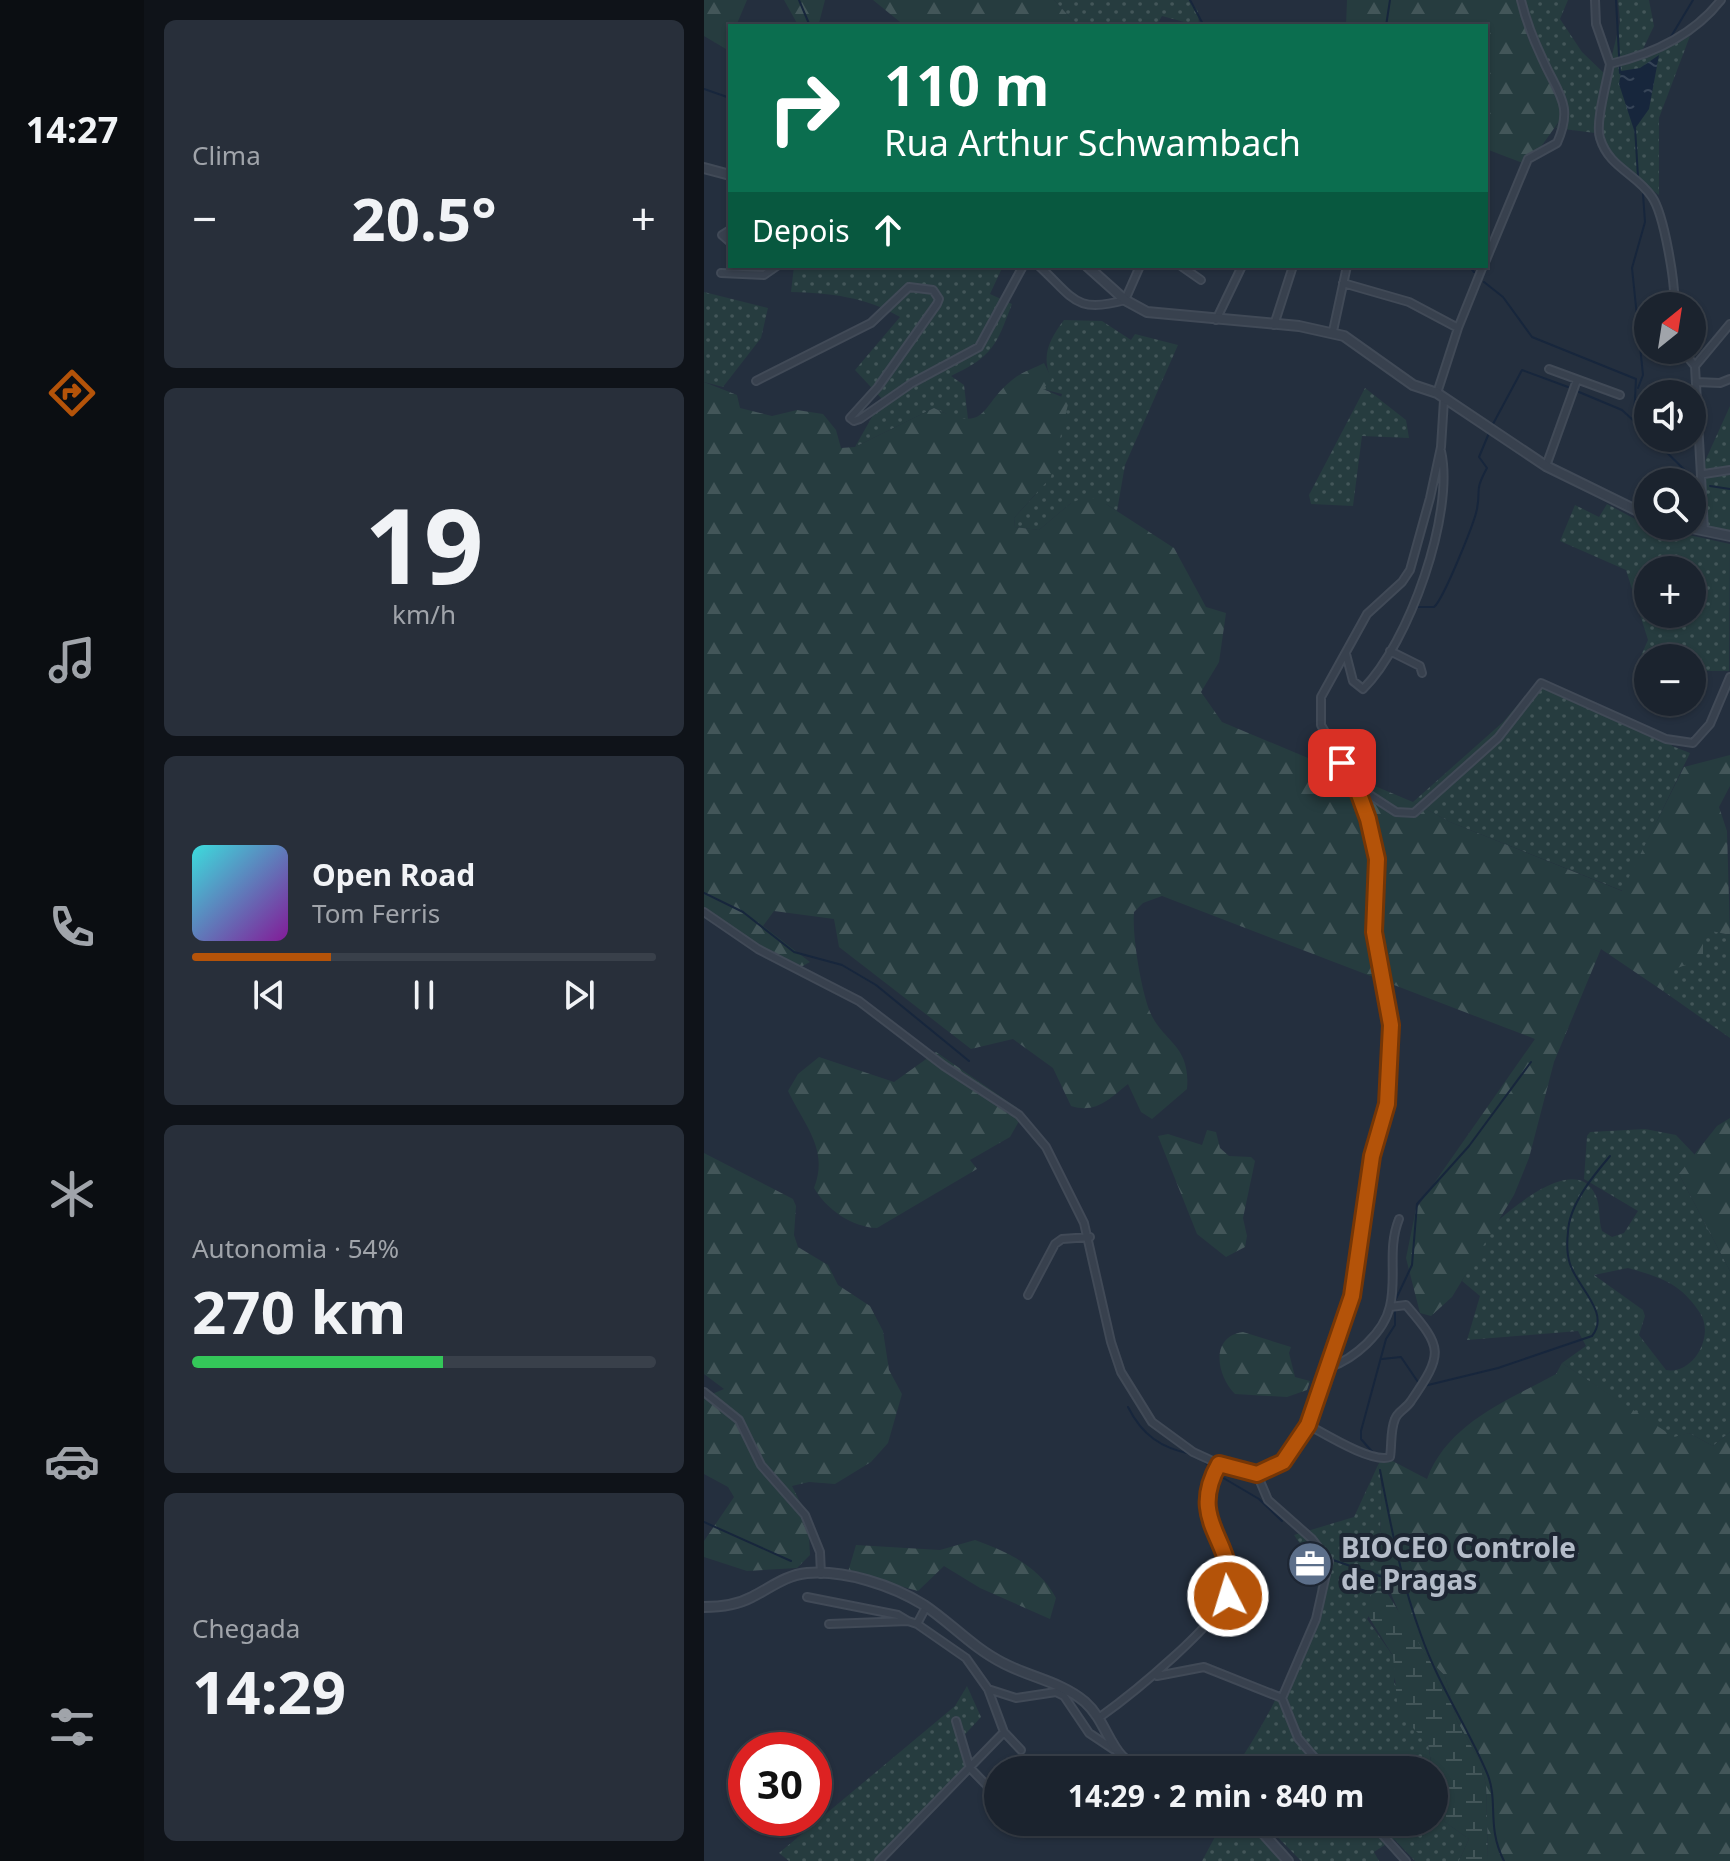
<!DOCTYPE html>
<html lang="pt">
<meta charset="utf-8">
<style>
body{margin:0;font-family:"Noto Sans",sans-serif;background:#282f3a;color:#f1f3f6;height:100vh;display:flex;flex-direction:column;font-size:30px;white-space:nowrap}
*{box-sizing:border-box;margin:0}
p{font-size:26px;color:#a0a4aa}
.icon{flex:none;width:44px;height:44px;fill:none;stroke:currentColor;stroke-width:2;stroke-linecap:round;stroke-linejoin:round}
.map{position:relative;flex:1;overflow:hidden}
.sheet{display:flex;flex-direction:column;gap:20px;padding:20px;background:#0f1319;width:560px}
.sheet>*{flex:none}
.banner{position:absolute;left:24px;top:24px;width:760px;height:244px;border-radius:0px;box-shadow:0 2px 6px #0004,0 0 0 2px #39404a;background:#0b6e4f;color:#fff;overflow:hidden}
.needle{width:52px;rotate:30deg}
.tools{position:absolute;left:930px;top:292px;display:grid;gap:16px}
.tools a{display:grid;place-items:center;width:72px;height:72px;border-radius:50%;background:#1b232e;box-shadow:0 2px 6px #0004,0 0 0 2px #39404a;font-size:40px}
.speed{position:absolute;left:24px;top:1732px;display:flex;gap:16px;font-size:40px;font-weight:700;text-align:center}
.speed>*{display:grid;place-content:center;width:104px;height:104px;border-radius:50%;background:#1b232e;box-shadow:0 2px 6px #0004,0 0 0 2px #39404a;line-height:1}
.speed .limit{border:12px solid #d22;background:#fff;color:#111}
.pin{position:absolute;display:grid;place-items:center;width:68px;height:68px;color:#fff;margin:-34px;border-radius:16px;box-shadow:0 4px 12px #0006}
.me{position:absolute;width:88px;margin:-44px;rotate:355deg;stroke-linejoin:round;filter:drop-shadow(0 0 6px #0008)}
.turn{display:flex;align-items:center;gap:28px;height:168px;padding:0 24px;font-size:36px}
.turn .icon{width:104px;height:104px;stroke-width:2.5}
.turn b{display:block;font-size:56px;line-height:68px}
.then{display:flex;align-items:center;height:76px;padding:0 24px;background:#0003;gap:16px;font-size:30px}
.big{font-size:60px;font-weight:700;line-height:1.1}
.sheet .widget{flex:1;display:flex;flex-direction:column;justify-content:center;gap:12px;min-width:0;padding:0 28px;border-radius:12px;background:#282f3a}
.sheet .dial{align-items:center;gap:0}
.dial b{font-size:104px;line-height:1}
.song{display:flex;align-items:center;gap:24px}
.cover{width:96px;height:96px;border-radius:12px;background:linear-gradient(135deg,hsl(180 70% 55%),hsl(290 70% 35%))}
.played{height:8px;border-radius:4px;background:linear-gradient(90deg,#b45309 30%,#39404a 30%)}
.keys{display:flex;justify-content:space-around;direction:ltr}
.heat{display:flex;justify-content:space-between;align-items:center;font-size:44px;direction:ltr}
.charge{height:12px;border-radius:6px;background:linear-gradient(90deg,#34c759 54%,#39404a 0)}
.trip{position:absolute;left:280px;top:1756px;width:464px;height:80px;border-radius:40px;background:#1b232e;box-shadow:0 2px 6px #0004,0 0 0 2px #39404a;font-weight:700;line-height:80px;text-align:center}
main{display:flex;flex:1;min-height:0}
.menu{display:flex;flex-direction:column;width:144px;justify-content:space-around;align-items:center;background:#0b0e12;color:#a0a4aa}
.menu .icon{width:56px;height:56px}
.menu .active{color:#b45309}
.menu b{font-size:36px;color:#f1f3f6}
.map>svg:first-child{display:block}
</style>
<main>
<nav class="menu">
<b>14:27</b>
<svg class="icon active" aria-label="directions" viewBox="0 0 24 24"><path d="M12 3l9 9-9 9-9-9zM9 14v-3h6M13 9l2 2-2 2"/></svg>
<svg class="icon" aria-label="music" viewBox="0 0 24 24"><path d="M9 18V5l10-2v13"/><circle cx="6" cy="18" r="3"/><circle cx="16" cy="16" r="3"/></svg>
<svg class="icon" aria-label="phone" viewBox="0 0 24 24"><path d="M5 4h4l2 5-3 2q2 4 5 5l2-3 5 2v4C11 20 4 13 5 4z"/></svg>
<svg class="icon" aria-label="climate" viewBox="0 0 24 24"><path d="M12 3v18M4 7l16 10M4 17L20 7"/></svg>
<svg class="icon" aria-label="car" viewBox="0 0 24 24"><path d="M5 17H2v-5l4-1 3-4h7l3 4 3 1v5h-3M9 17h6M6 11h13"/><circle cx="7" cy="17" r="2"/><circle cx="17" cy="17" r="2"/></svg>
<svg class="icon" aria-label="filters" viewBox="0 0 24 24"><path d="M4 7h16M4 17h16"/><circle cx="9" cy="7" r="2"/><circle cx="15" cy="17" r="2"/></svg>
</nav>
<section class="sheet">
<div class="widget"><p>Clima</p>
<div class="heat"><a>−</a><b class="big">20.5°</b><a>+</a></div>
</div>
<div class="widget dial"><b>19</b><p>km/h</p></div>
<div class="widget">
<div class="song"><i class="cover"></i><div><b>Open Road</b><p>Tom Ferris</p></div></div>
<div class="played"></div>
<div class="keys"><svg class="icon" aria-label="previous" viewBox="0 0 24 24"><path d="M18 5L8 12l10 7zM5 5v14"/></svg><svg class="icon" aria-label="pause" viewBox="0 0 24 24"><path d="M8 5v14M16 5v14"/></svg><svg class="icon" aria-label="next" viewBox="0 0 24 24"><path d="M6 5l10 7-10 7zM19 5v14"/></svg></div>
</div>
<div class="widget"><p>Autonomia · 54%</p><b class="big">270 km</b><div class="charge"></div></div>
<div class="widget"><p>Chegada</p><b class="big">14:29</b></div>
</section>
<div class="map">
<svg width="1026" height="1861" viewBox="0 0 1026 1861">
<defs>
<pattern id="grass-dots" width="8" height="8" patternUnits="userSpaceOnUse" patternTransform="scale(2)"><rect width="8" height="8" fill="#263c3f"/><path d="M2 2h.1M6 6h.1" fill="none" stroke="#435659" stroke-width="1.8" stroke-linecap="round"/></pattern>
<pattern id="forest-firs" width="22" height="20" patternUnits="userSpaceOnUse" patternTransform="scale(2)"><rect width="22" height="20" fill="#263c3f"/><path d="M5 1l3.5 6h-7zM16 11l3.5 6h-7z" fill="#435659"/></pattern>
<pattern id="wetland-marsh" width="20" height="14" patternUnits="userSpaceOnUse" patternTransform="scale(2)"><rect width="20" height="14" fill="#263c3f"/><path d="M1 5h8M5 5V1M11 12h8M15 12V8" fill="none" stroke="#435659"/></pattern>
<pattern id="water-ripples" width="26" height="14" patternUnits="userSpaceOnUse" patternTransform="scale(2)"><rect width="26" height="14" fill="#17263c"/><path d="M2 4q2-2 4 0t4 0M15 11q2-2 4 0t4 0" fill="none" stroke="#364457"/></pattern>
</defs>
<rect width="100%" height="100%" fill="#242f3e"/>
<path fill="url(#grass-dots)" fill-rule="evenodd" d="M350,0H485L494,11L495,26L458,16L452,26H374Z
M815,0H864L856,19L878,52L903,76L916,22L914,0H945L950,26L939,49L960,47L986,36L955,118V195L905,160L891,133L852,128L856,120C846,78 826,43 815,0Z
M90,266H299L286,294L308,304C292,346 289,356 247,376L260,385L264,419L255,420L230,408L151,447L178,399L151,370L196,317C162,297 126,293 87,292Z
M0,292L64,308L57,338L19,387L0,382Z
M360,320L398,321L427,340L431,334L474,345L421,465L413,511L402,504L367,503L335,530L311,527L310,518L331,495L358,394L338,389L347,379C337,356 345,340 360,320Z
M661,388L702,420L705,438L658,436L649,506L607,504L605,495Z
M1026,406V533L995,525L997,470Z
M903,504L944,526L1026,544L1025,671H988V658H944V671H930L944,640L922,570L856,541L871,505L895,517ZM944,570H988V614H944Z
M834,681L967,737L968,746L986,753L919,891L746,822L709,802L799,722Z
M998,928L1026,935V1038L959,991L966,982V971Z
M941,1129L972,1135L991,1155L975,1174L1026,1271V1432L1009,1446L985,1433L970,1438L858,1363L882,1346L874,1331L763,1340L776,1296L758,1281C767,1265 784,1228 797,1218C816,1202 872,1156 891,1194C897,1205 894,1220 898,1231L908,1237L920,1233L934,1211L880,1179L883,1136L886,1132ZM924,1268C955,1277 977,1283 996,1313C1011,1336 989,1375 962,1370L935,1335L941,1316L939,1310L890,1275Z
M674,1465C685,1511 666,1541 684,1589L680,1588L663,1619L689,1656L693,1667L690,1682L724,1743L728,1770H529C556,1735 613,1628 614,1585C614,1566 600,1550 590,1535L650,1517Z
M263,1686L277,1717L255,1741L262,1767L173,1861H85L75,1853L251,1706Z
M730,1776L735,1812L741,1822L765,1839L755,1861H711L690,1839L670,1852L675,1861H597L559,1822H730Z
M519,1822H544L581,1861H498Z"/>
<path fill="url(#forest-firs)" d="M0,0H43L32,26H26L22,49L0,36Z
M80,0H121L115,23L94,25Z
M169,0H350L374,26H201Z
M643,0H815L825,40L854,96L856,120L824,165L782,149V26H642Z
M340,363L348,379L339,389L365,400L347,477L310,518L311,527L335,530L367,503L384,496L402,504L470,548L502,607L522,613L515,662L497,692L518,722L709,802L746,822L918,891L980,767L1026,755V786L1015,807L1023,831L1026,935L999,929V958L966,971V982L959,991L897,949L850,1062L825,1158L810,1195L748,1297L727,1316L716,1313L702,1258L712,1209L831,1039L458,896L439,903L430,912C428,935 437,990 446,1012C459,1042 487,1045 483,1089L448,1119L437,1112L424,1084C405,1099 392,1114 367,1106L349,1068L309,1039L267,1049L135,947L130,919L70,911L59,926L106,962L93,969L80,968L0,909V382L33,395L36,408L68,416L93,410L119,414L132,430L137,448L151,447L230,408C287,436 274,404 312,377C320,371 331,368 340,363Z
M232,1052L316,1110L318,1116L306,1137L266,1160L273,1169L173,1228C148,1227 123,1210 110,1188C125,1150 101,1126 84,1091L94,1074L115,1057L190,1082Z
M1026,1118V1271L975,1174L1013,1126Z
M503,1130L512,1132L516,1148L525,1156L547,1157L551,1161L539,1218L543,1236L541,1247L522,1257L493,1234L454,1136L464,1134L498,1145Z
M0,1153L89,1199L92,1206L90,1235L94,1247L124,1265L134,1285L166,1306L179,1331L185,1370L198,1394L184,1443L167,1462L131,1484L105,1482L88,1486L104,1518L106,1555L93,1568L43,1571L0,1557V1541L30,1497L24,1487L0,1474V1392L8,1394L20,1389L0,1374Z
M539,1332L587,1347L585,1353L591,1377L606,1381L603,1390L583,1397L531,1394C513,1376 505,1337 539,1332Z
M858,1363L970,1437L985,1433L1009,1446L1026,1432V1861H784L782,1785L777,1763L753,1721L741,1676L725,1660L696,1615L675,1565L678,1483L674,1465L679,1456L723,1479C744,1423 803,1401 852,1374Z
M271,1540C304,1552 335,1566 352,1598L346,1619L276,1588L240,1566L214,1591L144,1572L152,1545L236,1550Z"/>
<path fill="url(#wetland-marsh)" d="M680,1588L725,1660L741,1676L753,1721L777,1763L782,1785L784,1861H755L765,1839L741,1822L735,1811L724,1743L700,1719L693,1702L689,1656L660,1609L670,1589Z"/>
<path fill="url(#water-ripples)" d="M955,55L945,109L930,130L915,84L917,71L936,68Z"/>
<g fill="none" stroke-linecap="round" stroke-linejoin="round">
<path stroke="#17263c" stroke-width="2" d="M95,0L106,26
M486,0L500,26
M912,0L916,73
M682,26L686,0
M965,40L989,0
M0,89L26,98
M931,127L934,177
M765,266L770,272
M780,282L799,297L828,337L932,379L930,418
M934,388L939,375L928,268L941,222L939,194
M875,392L918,410L944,434
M789,424L818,370L864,387
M948,438L994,483
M1006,486L1026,489
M711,607H730C739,600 770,524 773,509C777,488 770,492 783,468L775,457L785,433
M0,893L39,912L90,952L138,965L172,985L265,1061
M692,1299L708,1265L713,1204L765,1146L827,1062
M678,1359L697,1357L714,1382
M720,1386L794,1368L888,1336C907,1313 873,1287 866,1264C863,1255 863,1241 864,1232C865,1205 889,1176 906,1156
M424,1407C438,1435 457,1448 487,1454
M671,1455L657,1439V1431L682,1339L691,1325V1311
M497,1459L509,1469
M676,1470C687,1526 697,1581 717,1635C734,1684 763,1726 783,1773C795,1801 782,1826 800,1861
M516,1476L555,1499L578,1521
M0,1522L87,1561
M629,1560L699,1584"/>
<g stroke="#414a57" stroke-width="10">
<path id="minor" d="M891,0L892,24L906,64
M26,230L18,235L26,242
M782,260L824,159L853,143C870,105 854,94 839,60C830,41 822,21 817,0
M335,266C370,298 371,314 421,300L436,266
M477,266L497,280
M17,273L60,275L73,266
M639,283L705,302L754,328
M970,306C972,285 960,214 948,197C932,173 905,168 896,138C891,123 903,82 906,64C949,54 989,36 1017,0
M512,320L538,266
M570,325L589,266
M629,331L643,266
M978,350L991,366
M991,366L1000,531
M991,366L1026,324
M845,369L916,395
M52,381L167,323L205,287L229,290L235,299L233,304L174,387L146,418L150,421L156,419L208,383L275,347L319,266
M992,382L1016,383L1026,379
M733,393L754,328L779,266
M842,466L873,380
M1000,474L1026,470
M686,651L716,666L718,673
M642,654L649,681L659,689C705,643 751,513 737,451
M652,786L692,812L710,813L794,738L837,683L962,739L989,743L1006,724L1026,677
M0,912L54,949L155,1001L240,1066L315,1115L342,1147L380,1223L407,1342L417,1372L448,1422L489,1452L515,1464L553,1474L579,1462L604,1425L616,1396L648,1296L668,1156L687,1083V1025L670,932L673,859L670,838L652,786L617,725V697L663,614L698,582L706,570L726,498L737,447L740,400
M324,1295L351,1244L358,1239L386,1237
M626,1367C650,1359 680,1333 686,1306C693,1277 683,1249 695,1219
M0,1392L35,1420L57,1465L101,1515L116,1552L117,1574
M604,1425C621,1434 669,1464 686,1457C688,1445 686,1431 691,1419C694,1411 702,1409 707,1401C740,1353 739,1348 702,1305L686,1307
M553,1474L564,1500L608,1539L625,1561L612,1619L578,1698
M103,1597L194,1615L204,1621
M125,1624L204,1621L213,1624L222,1607
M213,1624L262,1658L284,1689L312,1698L352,1692L360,1696L385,1733L409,1749
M453,1676L500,1667L578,1698
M284,1689L300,1732L317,1750
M578,1698L594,1738L621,1770
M396,1717C424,1697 522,1619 526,1587C532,1537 481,1524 515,1464
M252,1721L266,1768L294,1797
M667,1822L702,1861
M175,1861L300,1732"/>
</g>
<g stroke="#414a57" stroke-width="12">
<path id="tertiary" d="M0,168L26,175
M383,266L421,300L443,312L595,326L640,336L709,385L733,393L842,466L944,516
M978,526L1026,536
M0,1607C16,1607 33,1605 48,1597C66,1588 82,1575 103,1573C141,1570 188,1585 220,1605C247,1623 269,1648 299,1663C325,1677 358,1682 381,1702C407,1725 405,1764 445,1770
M549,1822L584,1861"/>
</g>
<use href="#minor" stroke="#38414e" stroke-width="6"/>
<use href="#tertiary" stroke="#38414e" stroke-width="8"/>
</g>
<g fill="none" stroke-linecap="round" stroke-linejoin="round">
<g stroke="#753606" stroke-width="20">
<path id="route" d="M524,1596C535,1541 481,1524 515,1464L553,1474L579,1462L604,1425L648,1296L668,1156L683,1104L687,1025L670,932L673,859L664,819L652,786L638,763"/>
</g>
<use href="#route" stroke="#b45309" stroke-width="14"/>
</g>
<defs>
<g id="office-disc" transform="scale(2.3)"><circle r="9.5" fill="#5c6f8a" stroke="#1d2633"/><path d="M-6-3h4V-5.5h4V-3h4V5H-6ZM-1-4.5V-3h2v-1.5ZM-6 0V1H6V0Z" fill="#fff"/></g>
</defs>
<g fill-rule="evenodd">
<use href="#office-disc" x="606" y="1564"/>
</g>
<g text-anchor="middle" stroke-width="8" stroke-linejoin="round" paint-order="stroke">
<g font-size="28" font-weight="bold" fill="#b4bcc9" stroke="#1d2633" text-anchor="start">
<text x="637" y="1558">BIOCEO Controle<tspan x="637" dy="32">de Pragas</tspan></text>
</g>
</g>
</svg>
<div class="tools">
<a><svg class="needle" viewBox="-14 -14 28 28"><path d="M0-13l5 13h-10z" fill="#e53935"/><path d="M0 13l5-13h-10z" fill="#a0a4aa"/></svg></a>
<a><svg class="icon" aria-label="sound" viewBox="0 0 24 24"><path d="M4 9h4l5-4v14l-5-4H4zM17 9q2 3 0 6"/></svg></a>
<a><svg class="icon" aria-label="search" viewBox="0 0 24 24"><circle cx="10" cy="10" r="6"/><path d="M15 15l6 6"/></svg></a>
<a>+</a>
<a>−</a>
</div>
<div class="speed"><div class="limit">30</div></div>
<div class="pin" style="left:638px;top:763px;background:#d93025"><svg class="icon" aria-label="arrive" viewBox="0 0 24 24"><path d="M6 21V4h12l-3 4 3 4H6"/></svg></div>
<svg class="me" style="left:524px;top:1596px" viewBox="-20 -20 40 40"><circle r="17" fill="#b45309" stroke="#fff" stroke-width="3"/><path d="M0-11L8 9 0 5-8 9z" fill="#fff"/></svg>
<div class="trip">14:29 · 2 min · 840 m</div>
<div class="banner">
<div class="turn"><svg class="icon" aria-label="right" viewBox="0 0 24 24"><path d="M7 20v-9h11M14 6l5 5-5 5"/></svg><div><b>110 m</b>Rua Arthur Schwambach</div></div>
<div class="then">Depois<svg class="icon" aria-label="ahead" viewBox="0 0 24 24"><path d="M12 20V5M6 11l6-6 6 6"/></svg></div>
</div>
</div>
</main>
